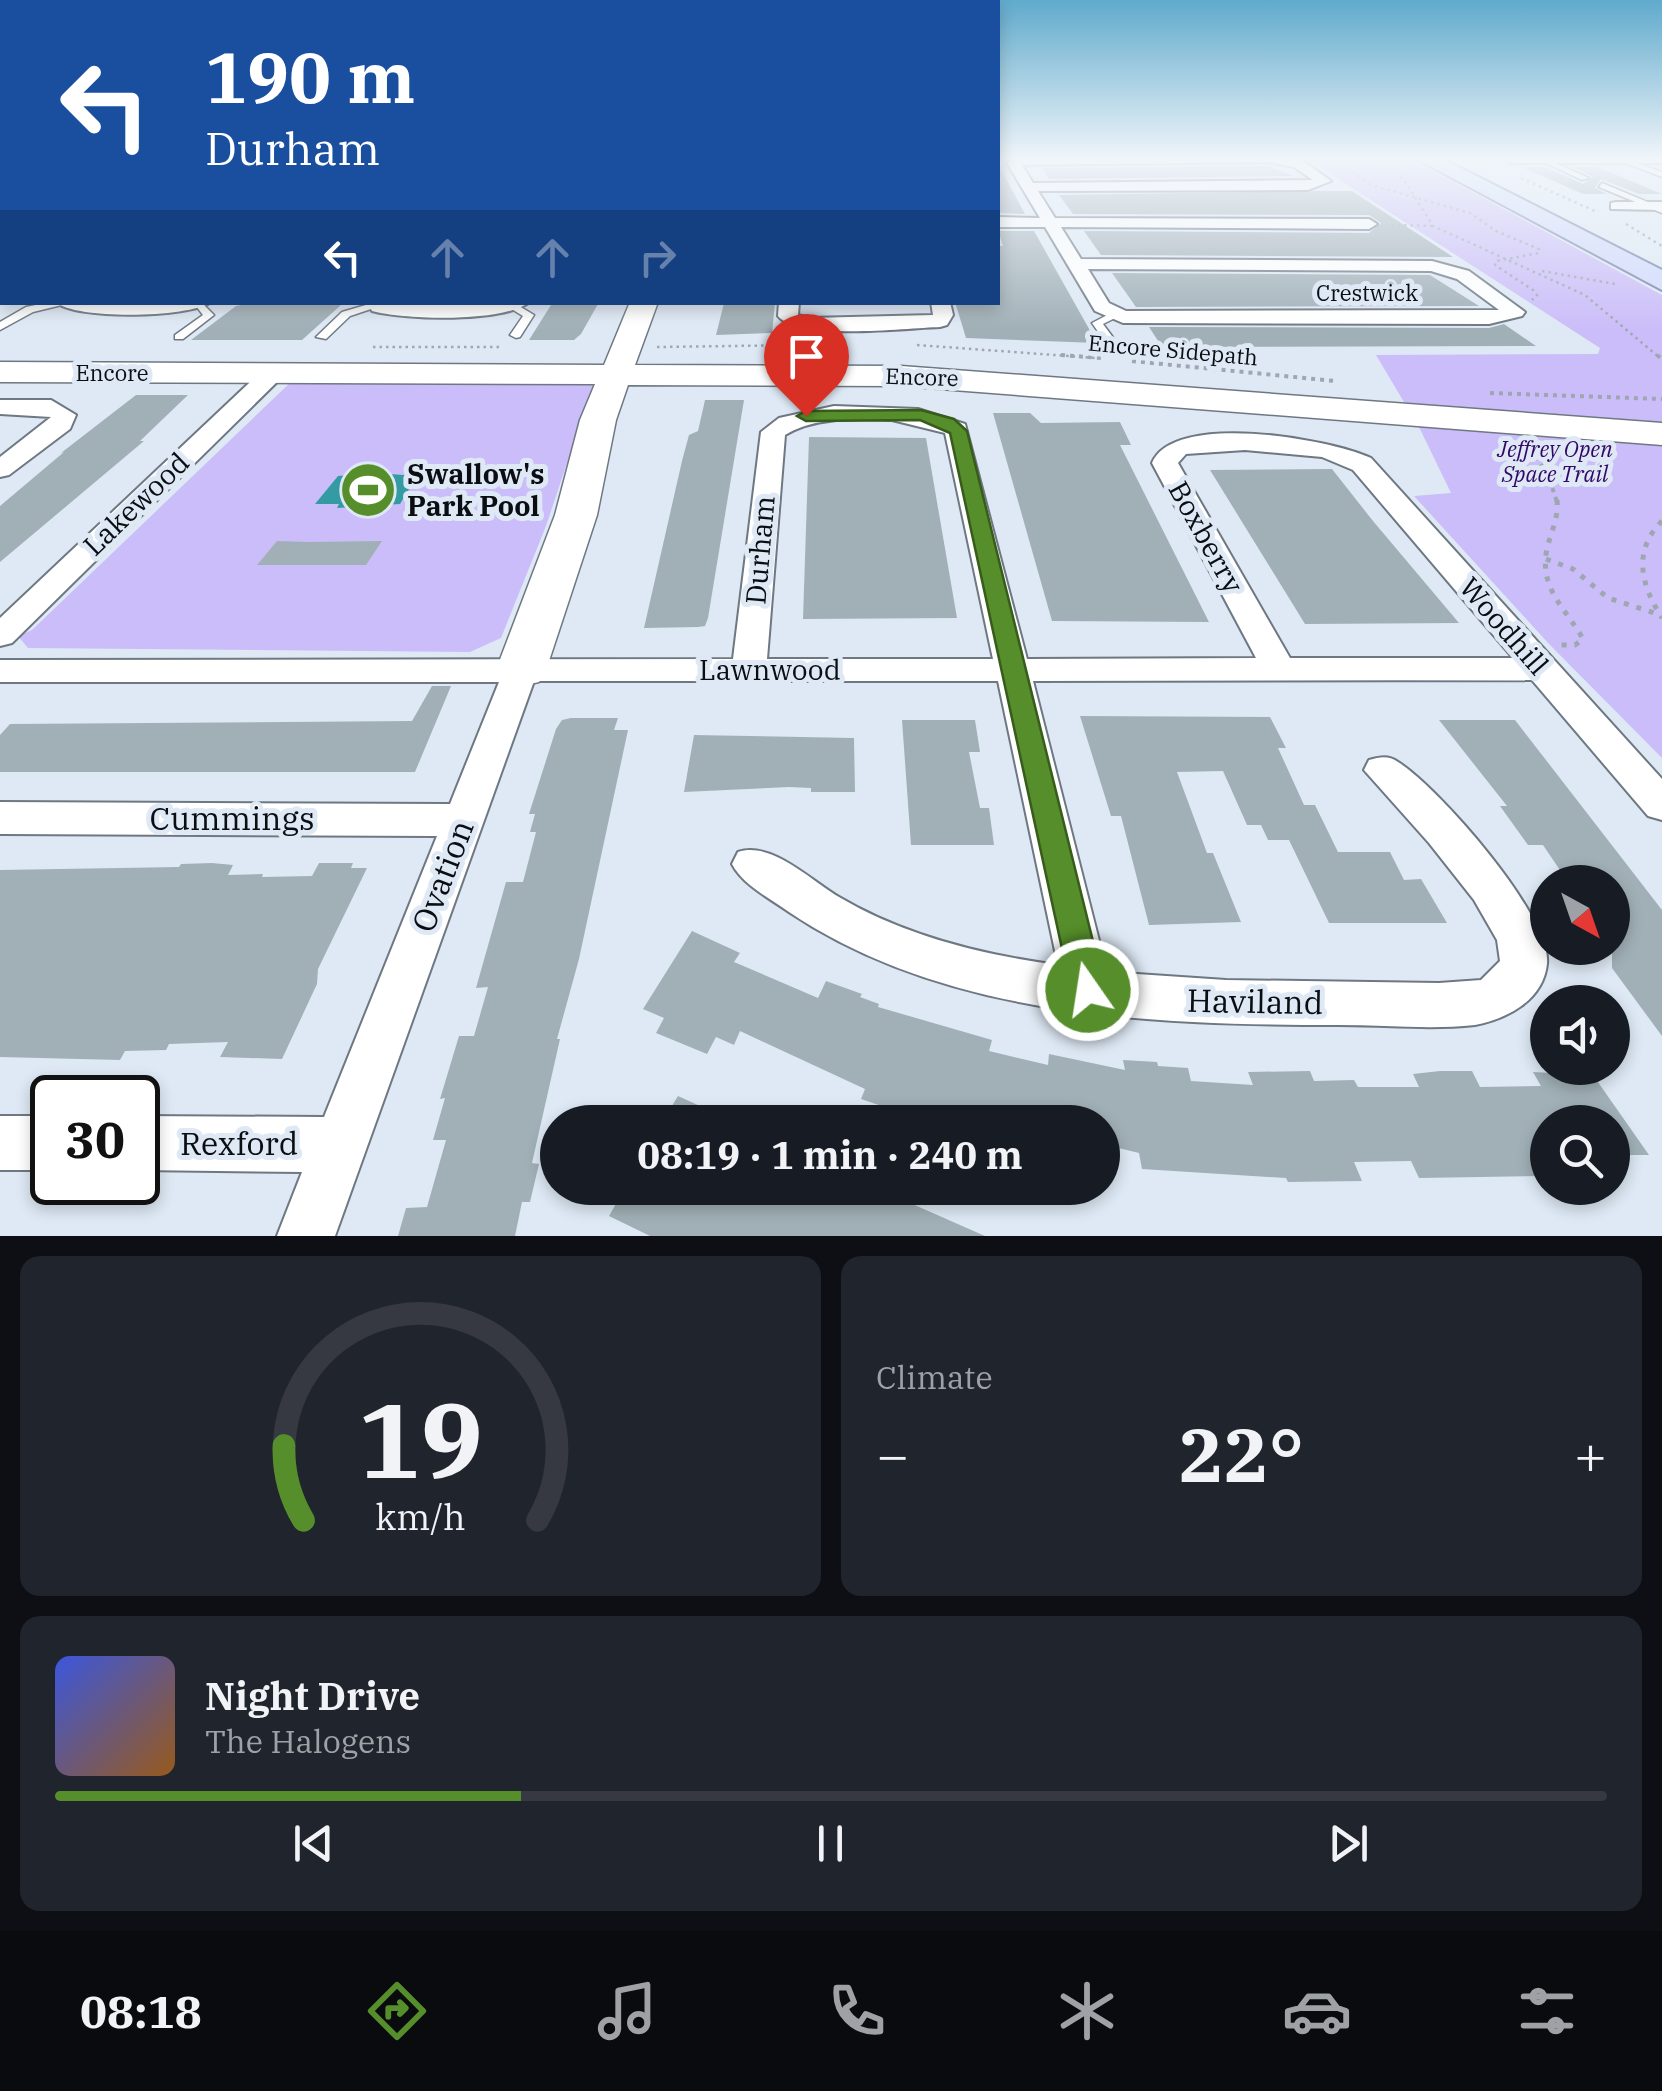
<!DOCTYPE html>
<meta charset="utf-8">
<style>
body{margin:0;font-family:"IBM Plex Serif",serif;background:#20242c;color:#f1f3f6;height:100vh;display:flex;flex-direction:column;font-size:38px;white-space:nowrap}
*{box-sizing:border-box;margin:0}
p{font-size:32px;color:#9ea1a6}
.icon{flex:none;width:55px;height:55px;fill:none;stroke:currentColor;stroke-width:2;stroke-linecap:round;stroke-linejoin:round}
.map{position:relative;height:1236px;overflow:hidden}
.details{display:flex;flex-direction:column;gap:20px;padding:20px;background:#0d0f14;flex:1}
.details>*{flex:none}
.top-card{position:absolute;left:0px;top:0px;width:1000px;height:305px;box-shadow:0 5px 15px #0003;background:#1a4fa0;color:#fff;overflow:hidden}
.needle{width:65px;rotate:140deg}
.controls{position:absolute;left:1530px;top:865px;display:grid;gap:20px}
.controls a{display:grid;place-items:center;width:100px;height:100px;border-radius:50%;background:#171b24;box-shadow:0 5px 15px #0003;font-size:50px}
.speed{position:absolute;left:30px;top:1075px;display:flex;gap:20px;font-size:50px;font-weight:700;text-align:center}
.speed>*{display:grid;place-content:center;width:130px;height:130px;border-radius:50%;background:#171b24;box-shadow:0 5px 15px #0003;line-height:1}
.speed .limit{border:5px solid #111;border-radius:15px;background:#fff;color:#111}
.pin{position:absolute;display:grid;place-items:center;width:85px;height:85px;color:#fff;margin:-102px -42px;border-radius:50% 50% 50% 0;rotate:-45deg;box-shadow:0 0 10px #0007}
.pin .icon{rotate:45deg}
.me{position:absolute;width:110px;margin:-55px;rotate:347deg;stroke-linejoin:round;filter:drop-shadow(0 0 8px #0008)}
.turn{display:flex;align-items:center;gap:35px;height:210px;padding:0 40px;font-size:45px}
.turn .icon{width:130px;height:130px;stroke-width:2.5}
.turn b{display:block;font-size:70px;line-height:85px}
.lanes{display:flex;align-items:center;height:95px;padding:0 40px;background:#0003;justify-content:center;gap:50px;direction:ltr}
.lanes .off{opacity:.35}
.big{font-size:75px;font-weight:800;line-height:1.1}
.details .tile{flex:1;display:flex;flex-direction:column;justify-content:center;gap:15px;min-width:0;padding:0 35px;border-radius:20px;background:#20242c}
.details .dial{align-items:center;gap:0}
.dial svg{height:260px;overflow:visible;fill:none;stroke:#363941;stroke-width:7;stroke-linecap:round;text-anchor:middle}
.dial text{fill:#f1f3f6;stroke:none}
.song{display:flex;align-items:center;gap:30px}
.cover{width:120px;height:120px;border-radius:15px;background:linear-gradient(135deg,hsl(230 70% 55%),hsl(30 70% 35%))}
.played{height:10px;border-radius:5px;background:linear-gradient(90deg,#558e2a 30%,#363941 30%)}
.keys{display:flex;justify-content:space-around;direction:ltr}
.heat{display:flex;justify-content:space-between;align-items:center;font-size:55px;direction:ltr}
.details .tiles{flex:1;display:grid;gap:20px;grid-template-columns:1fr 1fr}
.tile:last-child{grid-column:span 2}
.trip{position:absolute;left:540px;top:1105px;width:580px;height:100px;border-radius:50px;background:#171b24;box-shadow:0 5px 15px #0003;font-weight:800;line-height:100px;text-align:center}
.tab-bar{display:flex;height:160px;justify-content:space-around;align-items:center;background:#090b0e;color:#9ea1a6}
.tab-bar .icon{width:70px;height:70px}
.tab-bar .on{color:#558e2a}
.tab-bar b{font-size:45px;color:#f1f3f6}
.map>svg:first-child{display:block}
</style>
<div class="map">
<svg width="1662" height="1236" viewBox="0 0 1662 1236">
<rect width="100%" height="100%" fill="#dee9f5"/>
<path fill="#cbbdf9" d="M1304,157H1408L1662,295V758L1550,645L1414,496L1451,493L1420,429L1376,355L1598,354L1600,348Z
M581,377L593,385L546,526L501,638L470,652L28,648L18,636L32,630L293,380Z"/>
<path fill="#359ba3" d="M376,473L417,476L400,504L337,508L339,504H315L338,476Z"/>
<path fill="#a1b0b7" d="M998,164L1025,214L998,213Z
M1268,166L1294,176L1049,179L1042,168Z
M1522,167H1545L1583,184L1593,177L1573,167H1597L1662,194H1639L1601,179L1595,188L1607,194H1583Z
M1317,191H1352L1453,257L1101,255L1084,231L1369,233L1381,223L1369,215L1073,214L1059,195Z
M998,231H1034L1097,343L966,338L955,302H998V246H1003Z
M1112,273L1430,275L1479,306L1136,307Z
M258,302H325L322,305H341L302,340H191L236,306Z
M724,303H775L772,333L716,335Z
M569,304H598L581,334L574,340H529L551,305Z
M1504,324L1536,346L1162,347L1149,327L1489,328Z
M136,395H188L140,441H144L0,562V506L64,452L61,453Z
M705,400H744L708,618L705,626L698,627L644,628L682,461L689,435L698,431Z
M993,413H1030L1041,423L1120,422L1131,445H1120L1209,622L1052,621Z
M809,437L926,438L957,618L803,619Z
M1332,469L1373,521L1459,623L1305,624L1210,470Z
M277,541L309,542L382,541L366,565H257Z
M432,686H451L415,772H0V735L10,724L412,721Z
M1080,716L1270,717L1286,748H1278L1304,805H1315L1338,852H1390L1404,880L1421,879L1447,923H1329L1289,840H1268L1261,825H1247L1223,771L1177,772L1207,853H1213L1241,922L1149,925L1121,816H1111Z
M571,718H618L614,730H628L579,959L557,1039H560L532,1163L539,1164L530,1202H522L515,1236H398L406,1208L427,1207L446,1140H433L445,1098L440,1099L459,1036H474L488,987L476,988L506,882H523L536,832H530L535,814H529L556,729L562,720Z
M902,720H975L980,752H969L980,808H989L994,845H911Z
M1439,720H1515L1662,910V1036L1612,968V882H1568L1543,845H1528L1500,806H1507Z
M694,735L854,738L855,792H811V788L789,787L684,792Z
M212,863L233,865L228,875L263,874L262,877L312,876L319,863H353L351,868H367L318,969L317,984L282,1059L220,1057L228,1042L169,1044L166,1050L125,1051L120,1060L0,1057V870L179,867L181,864Z
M692,931L740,953L734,962L818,998L826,981L862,994L860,997L879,1004L878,1007L992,1040L989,1051L1048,1065L1049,1054L1125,1070L1123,1060L1157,1062L1158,1066L1188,1068L1191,1081L1253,1085L1248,1072L1310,1071L1314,1081L1354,1080L1358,1087H1419L1413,1074L1440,1071H1472L1480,1087L1541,1086L1533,1072L1593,1075L1649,1155H1612V1122H1548V1176L1419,1178L1411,1161L1354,1162L1362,1181L1288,1182L1286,1178L1142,1169L1139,1153L1102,1144V1122H928L861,1099L865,1089L740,1031L734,1045L716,1037L707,1054L656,1033L664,1018L643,1009Z
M678,1096L735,1122H662Z
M625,1188H876L985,1236H650L609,1216Z"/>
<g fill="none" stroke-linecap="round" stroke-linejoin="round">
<g stroke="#6e7882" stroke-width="3">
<path id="lane" d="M1533,157H1542L1589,178L1582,180Z
M1620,157L1662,172V177L1618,160Z
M1602,183L1662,208V213L1599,187Z
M2,238V245L0,246V239Z
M50,302L70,303L33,312L0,330V322L26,307Z
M193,302H201L214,315L183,339H175V335L203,315Z
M376,302L383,305L350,316L326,339L316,337L342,312Z
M514,303L534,315L520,337L516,338L510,335L523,316L510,308V304Z
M1115,311L1120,314L1119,316L1103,324L1123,351L1117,354L1113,353L1092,323Z"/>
</g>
<g stroke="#6e7882" stroke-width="4">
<path id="street" d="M1282,157L1303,161L1331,181L1308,190L1038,191L1055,218L1369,219L1377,224L1369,229L1061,227L1081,259L1432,261L1469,271L1525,312L1522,316L1489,324L1123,323L1095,311L1045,227H998V217L1040,218L1007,163L1017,157ZM1268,162L1294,167L1313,180L1033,183L1022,165ZM1088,269L1431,271L1457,279L1499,310L1126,311L1109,303Z
M1505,157H1662V163H1510Z
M1616,202H1662V210L1611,209V203Z
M56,302H211C190,318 75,320 56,302Z
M367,302H530C502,323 407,320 372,311Z
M779,302H799L798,315L809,318L933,315L931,302H950L953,315L947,325L940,327C906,328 798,341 778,316Z
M273,366L281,368L284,373L281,378L12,643L0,646V618L265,368Z
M0,400H51L76,415L70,429L9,475L0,477V457L51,417L0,414Z
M834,406L918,409L965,424L1027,659L1256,658L1152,463C1173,411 1331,439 1371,458L1662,779V820L1648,816L1532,680L1033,681L1107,972L1226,980L1439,983L1481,980L1500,961L1497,940L1474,900L1429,843L1364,770L1369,760C1380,757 1388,755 1398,762C1438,787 1552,916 1547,964C1543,1001 1506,1019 1475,1025C1430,1030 1384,1025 1339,1025C1155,1025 947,1018 789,912C769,898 743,885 732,864L738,852C772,841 810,880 839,897C905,936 983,955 1058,965L998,681H534L335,1236H277L302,1172L138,1170V1116L324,1117L437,836L0,834V802L450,804L499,682H0V660L733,659L761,432L779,418ZM892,420L945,433L993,659H767L785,435C816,416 857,419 892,420ZM1245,450L1322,457L1353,470L1513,658H1290L1178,463L1186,454Z
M0,1116H52V1170H0Z"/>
</g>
<g stroke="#6e7882" stroke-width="3">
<path id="secondary" d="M630,302H658L635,365L901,366L1662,423V445L901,386L628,385L616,420L597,515L546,670L539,682L521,686L503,682L496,670L555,515L580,420L595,384L0,382V362L604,365Z"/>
</g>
<g stroke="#7783a9" stroke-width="4">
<path id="primary" d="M1413,157H1439L1662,270V290Z"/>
</g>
<path stroke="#9ea7b0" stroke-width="2.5" stroke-dasharray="2.5 4" stroke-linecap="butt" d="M1332,157L1371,185L1470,213L1496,231L1539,249V253L1496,261L1495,265L1533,290L1537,295L1532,300
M1383,157L1405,181L1433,226L1585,295L1660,358
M1521,178L1597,212
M1626,224L1662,246
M1391,225L1433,226
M1542,271L1615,284
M917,345L1096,358
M373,347H502
M657,347L806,345"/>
<path stroke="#9ea7b0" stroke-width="4" stroke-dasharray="4 5" stroke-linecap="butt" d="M1061,355L1101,358
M1657,355L1662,359
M1132,361L1335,381
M1490,393L1662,399
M1531,449L1548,475L1557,502"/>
<path stroke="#9ea7b0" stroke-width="5" stroke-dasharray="5 8" stroke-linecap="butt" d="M1557,500C1559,520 1549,535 1546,554C1541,591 1567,610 1583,639L1575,645H1559
M1662,521C1632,551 1641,585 1662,618
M1546,559L1573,569L1608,598L1658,614"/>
<use href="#lane" fill="#fff" fill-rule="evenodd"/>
<use href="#street" fill="#fff" fill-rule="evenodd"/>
<use href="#secondary" fill="#fff" fill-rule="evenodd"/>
<use href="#primary" fill="#d1dafd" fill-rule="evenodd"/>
</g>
<linearGradient id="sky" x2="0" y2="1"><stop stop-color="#60aacc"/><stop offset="0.48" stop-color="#f0f5fa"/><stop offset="1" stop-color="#f0f5fa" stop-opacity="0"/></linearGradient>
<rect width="1662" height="330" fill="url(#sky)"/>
<path fill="#558e2a" stroke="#375c1b" stroke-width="2.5" d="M921,410L954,419L967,431L1105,990L1100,1000L1088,1005L1076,1000L1071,990L950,433L920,420L806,421L797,416L806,411Z"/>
<defs>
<g id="stadium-disc" transform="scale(2.875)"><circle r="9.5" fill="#558e2a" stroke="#dee9f5"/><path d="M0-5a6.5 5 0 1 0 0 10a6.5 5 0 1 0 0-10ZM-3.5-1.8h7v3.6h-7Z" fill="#fff"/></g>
</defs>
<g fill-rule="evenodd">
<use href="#stadium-disc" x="368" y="490"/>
</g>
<g text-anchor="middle" stroke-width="10" stroke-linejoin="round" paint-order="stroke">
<g font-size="22" fill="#0a0e12" stroke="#dee9f5">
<text x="1367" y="301">Crestwick</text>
<text transform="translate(1173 350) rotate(5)" y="8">Encore Sidepath</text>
<text x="112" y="381">Encore</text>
<text transform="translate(922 377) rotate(2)" y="8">Encore</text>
</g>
<g font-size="22" font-style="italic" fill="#330767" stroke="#dee9f5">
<text x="1555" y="457">Jeffrey Open<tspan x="1555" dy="25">Space Trail</tspan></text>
</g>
<g font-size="28" font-weight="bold" fill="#0a0e12" stroke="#dee9f5" text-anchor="start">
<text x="407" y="484">Swallow's<tspan x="407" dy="32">Park Pool</tspan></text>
</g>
<g font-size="28" fill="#0a0e12" stroke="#dee9f5">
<text transform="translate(136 504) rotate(-44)" y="10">Lakewood</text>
<text transform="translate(1206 537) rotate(61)" y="10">Boxberry</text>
<text transform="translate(760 550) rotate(-85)" y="10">Durham</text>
<text transform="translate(1504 626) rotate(49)" y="10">Woodhill</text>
<text x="770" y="680">Lawnwood</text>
</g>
<g font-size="32" fill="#0a0e12" stroke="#dee9f5">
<text x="232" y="830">Cummings</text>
<text transform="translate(443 876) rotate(-69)" y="11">Ovation</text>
<text transform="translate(1255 1002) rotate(1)" y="11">Haviland</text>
<text x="239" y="1155">Rexford</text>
</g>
</g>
</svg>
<div class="controls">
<a><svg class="needle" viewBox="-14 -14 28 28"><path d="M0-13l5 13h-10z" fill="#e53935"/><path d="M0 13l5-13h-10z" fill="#9ea1a6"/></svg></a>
<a><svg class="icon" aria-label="sound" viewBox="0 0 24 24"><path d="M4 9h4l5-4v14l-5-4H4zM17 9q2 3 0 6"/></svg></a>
<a><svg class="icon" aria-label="search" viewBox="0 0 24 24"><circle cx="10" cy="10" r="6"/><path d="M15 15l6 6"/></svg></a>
</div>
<div class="speed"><div class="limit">30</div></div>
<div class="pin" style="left:806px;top:416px;background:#d93025"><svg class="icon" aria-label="arrive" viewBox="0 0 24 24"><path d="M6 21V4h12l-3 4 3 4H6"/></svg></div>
<svg class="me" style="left:1088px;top:990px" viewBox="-20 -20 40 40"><circle r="17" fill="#558e2a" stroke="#fff" stroke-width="3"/><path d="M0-11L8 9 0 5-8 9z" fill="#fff"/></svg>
<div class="trip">08:19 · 1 min · 240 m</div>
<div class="top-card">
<div class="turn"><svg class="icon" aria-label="left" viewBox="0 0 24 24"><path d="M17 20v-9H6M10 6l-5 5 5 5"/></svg><div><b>190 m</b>Durham</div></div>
<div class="lanes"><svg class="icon" aria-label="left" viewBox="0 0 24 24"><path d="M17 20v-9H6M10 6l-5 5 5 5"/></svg><svg class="icon off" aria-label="ahead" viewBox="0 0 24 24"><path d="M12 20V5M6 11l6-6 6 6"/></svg><svg class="icon off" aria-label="ahead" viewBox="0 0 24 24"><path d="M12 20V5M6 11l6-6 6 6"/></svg><svg class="icon off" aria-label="right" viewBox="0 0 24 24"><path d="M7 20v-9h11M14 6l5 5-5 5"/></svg></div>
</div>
</div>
<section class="details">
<div class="tiles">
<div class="tile dial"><svg viewBox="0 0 100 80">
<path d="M14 69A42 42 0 1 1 86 69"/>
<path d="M14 69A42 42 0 0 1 8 46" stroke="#558e2a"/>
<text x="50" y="56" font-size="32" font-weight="700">19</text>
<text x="50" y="72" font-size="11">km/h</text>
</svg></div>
<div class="tile"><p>Climate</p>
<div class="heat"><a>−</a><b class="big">22°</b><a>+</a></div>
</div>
<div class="tile">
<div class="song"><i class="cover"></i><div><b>Night Drive</b><p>The Halogens</p></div></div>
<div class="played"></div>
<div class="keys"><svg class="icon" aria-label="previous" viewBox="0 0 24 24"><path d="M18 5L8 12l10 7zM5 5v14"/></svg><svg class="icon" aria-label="pause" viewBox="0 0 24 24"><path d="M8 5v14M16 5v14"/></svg><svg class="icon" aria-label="next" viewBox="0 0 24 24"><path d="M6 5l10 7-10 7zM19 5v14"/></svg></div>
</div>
</div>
</section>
<nav class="tab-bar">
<b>08:18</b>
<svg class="icon on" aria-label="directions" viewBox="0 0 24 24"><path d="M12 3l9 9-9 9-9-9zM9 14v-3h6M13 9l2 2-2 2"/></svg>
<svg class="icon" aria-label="music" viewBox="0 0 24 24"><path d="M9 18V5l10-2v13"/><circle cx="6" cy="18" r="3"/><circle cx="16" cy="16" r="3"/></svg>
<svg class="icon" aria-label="phone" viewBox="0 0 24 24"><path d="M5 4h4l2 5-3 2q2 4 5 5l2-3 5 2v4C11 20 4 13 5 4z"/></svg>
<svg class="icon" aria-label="climate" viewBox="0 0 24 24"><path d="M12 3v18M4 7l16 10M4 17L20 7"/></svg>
<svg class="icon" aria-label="car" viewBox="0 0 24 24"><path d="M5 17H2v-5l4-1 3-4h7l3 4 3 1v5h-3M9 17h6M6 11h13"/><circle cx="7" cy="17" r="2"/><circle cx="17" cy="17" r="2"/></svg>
<svg class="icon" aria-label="filters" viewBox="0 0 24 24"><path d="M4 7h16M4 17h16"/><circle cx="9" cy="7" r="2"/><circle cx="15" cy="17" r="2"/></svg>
</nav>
